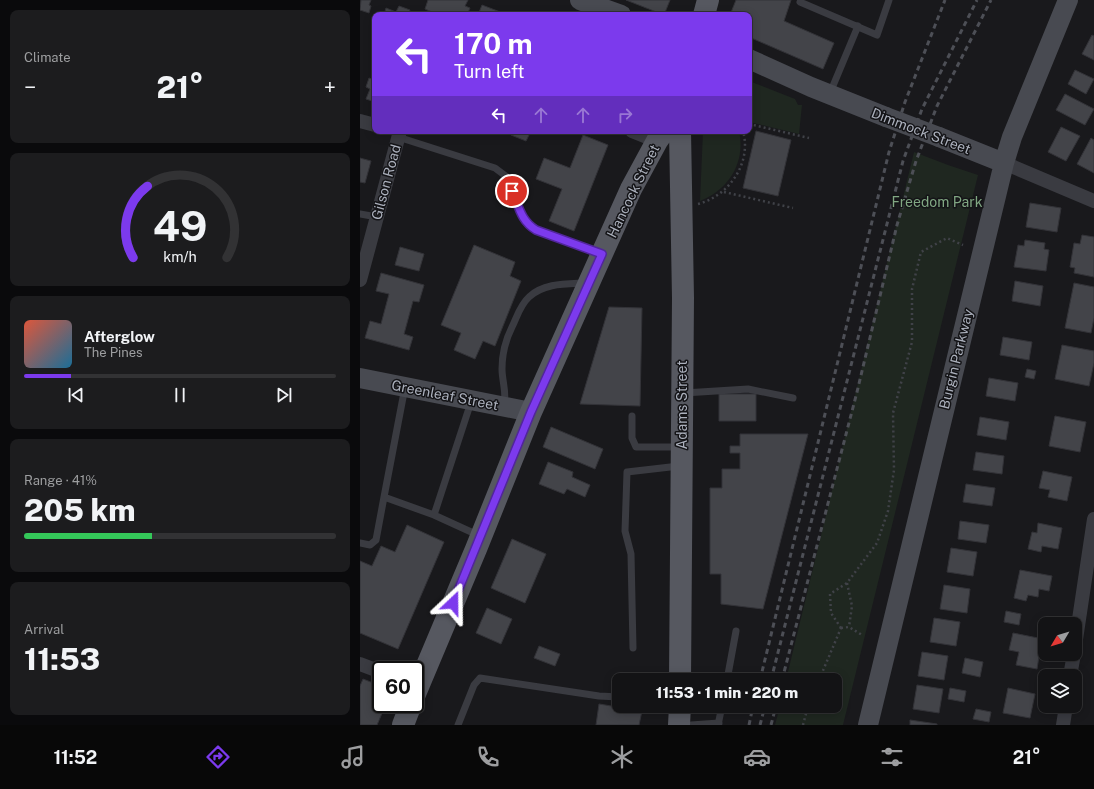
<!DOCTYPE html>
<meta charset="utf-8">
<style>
body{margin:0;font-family:"Public Sans",sans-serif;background:#1c1c1e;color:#f1f3f6;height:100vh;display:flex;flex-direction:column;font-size:15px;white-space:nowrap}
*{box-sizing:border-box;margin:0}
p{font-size:13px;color:#9d9ea0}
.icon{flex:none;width:22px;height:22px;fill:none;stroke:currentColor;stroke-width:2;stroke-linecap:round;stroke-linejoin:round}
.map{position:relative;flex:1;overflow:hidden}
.details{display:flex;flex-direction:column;gap:10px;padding:10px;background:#0a0a0c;width:360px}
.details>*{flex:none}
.hud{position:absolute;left:12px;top:12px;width:380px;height:122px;border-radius:8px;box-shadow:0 2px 10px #0003,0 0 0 1px #323234;background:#7c3aed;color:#fff;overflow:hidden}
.needle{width:26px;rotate:232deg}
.buttons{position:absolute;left:678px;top:617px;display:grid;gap:8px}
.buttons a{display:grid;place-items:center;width:44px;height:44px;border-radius:8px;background:#131315;box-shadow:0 2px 10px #0003,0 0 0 1px #323234;font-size:20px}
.speed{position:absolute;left:12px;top:661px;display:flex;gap:8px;font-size:20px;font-weight:700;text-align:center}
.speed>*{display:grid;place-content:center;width:52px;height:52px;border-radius:50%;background:#131315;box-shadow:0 2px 10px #0003,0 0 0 1px #323234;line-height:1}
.speed .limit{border:2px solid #111;border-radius:6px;background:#fff;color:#111}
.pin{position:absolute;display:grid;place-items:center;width:34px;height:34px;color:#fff;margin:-17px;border:2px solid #fff;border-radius:50%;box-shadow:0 1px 4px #0007}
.me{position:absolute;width:44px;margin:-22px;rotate:23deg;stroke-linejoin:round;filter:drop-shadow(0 0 3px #0008)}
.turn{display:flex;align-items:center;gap:14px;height:84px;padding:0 16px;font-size:18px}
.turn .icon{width:52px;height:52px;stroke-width:2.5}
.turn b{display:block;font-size:28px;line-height:34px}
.lanes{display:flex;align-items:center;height:38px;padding:0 16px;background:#0003;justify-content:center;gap:20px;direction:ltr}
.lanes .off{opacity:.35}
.big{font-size:30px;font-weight:800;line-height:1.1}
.details .card{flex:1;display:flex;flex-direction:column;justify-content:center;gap:6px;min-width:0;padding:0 14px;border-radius:8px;background:#1c1c1e}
.details .dial{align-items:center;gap:0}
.dial svg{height:104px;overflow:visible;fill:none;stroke:#323234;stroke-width:7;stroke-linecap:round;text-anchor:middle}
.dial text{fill:#f1f3f6;stroke:none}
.song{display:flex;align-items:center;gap:12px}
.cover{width:48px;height:48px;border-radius:6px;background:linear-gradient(135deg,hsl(10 70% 55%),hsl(200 70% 35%))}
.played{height:4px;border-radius:2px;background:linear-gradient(90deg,#7c3aed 15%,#323234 15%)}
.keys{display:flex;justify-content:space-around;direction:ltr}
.heat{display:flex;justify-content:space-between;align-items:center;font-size:22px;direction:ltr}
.charge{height:6px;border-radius:3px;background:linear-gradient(90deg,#34c759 41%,#323234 0)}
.trip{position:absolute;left:252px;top:673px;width:230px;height:40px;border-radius:8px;background:#131315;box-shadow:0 2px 10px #0003,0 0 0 1px #323234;font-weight:800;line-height:40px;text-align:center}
.menu{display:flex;height:64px;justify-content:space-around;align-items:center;background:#080808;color:#9d9ea0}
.menu .icon{width:28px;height:28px}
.menu .selected{color:#7c3aed}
.menu b{font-size:18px;color:#f1f3f6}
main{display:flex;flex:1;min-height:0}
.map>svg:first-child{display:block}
</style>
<main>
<section class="details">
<div class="card"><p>Climate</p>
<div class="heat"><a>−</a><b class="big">21°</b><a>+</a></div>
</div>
<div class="card dial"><svg viewBox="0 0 100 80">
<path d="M14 69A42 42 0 1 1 86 69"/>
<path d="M14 69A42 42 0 0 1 25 14" stroke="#7c3aed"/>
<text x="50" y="56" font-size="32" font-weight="700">49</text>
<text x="50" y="72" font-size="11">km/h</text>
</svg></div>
<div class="card">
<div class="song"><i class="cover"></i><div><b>Afterglow</b><p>The Pines</p></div></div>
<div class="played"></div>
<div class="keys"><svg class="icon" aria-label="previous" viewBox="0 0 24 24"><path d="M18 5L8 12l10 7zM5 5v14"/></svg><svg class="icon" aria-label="pause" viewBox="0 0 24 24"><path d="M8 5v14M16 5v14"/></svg><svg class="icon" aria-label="next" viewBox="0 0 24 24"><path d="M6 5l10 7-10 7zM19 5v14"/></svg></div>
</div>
<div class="card"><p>Range · 41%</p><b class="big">205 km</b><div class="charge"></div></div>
<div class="card"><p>Arrival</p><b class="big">11:53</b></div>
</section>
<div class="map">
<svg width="734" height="725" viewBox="0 0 734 725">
<rect width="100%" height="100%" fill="#19191c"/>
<path fill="#1f2720" d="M389,81L435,99L438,105H442L439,134L389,122Z
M343,131H379C386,162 369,190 340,201Z
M554,152L588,165L618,175L483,725H415L420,706H475V680H426Z"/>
<path fill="#434449" stroke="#333338" d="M1,0H11L9,5L11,6L9,13L0,10Z
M68,0H108L105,6L110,8L107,15H79L65,9Z
M266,0H310L304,15Z
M376,0H431L424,21L474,43L463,69L389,37V15H370Z
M122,5L148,15H118Z
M39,6L50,10L48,15H24L26,8L36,12Z
M732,35L734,36V60L722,54Z
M715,70L734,79L726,94L708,84Z
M15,71V102L6,99L10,89L6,87L9,78L12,79Z
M705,94L734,109L725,125L696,110Z
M701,127L720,136L706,161L688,152Z
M152,131H171L166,141L151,135Z
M396,131L431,140L418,196L383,188Z
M223,135L248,145L214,231L189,221L202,189L176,179L184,158L210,168Z
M731,138L734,140V173L717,164Z
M0,158L11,161L5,183L0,182Z
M670,203L701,208L697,232L666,227Z
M722,235L734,237V277L714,273L715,268L710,267L714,243L720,244Z
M665,240L685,243L684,249L689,250L686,271L654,267L658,245L664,246Z
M114,245L155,262L150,276L161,281L135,346L123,341L115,359L94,350L101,333L81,325Z
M40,247L64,254L59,271L35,265Z
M21,273L64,285L59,302L53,301L44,334L53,337L49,350L5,338L10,321L21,324L29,294L16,291Z
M655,281L683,286L680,306L652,301Z
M714,283L734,287V318L731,333L705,328Z
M249,307L282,308L280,406L220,404Z
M643,337L672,342L669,360L640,355Z
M702,345L734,351V363L729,386L695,379Z
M667,369L676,371L674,379L665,377Z
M629,378L658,383L655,401L626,396Z
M359,394H396V421H359Z
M695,416L726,422L720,452L689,446Z
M620,417L649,422L646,440L617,435Z
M191,427L243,449L235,469L183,447Z
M380,434H448L403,609L361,604V574H350V488H362V469H380V453H370V446H380Z
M616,452L644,456L642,474L613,470Z
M188,462L213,472L212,477L230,485L225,497L207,489L204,494L179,484Z
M683,471L712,477L707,501L688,497L690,490L679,488Z
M606,484L635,488L632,506L603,502Z
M600,521L629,525L626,543L598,539Z
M678,523L702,528L698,549L682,546L681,552L668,549L672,532L677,533Z
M47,525L84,542L38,649L0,633V561L12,566L21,546L35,552Z
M152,539L186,554L165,603L131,588Z
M591,548L617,552L613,576L587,572Z
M660,570L692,576L689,591L679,589L678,597L668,595L666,601L654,598Z
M584,585L610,589L607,613L580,609Z
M127,608L152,619L141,644L116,633Z
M646,611L661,614L659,625L644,622Z
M574,618L600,622L596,646L570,642Z
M653,633L683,639L681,645H685V656H679L677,669L656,665L659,652L649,650Z
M179,646L200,654L195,666L174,658Z
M562,652L588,656L584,680L558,676Z
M605,658L623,662L620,677L602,673Z
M3,679L21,686V704H26L17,725H0V686Z
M557,685L583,689L579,713L553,709Z
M590,688L606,691L604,702L588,699Z
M648,688L675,694L670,718L643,713Z
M239,704L282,711L279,725H236Z
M616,709L631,712L629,722L613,719Z
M550,720L577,724V725H550Z"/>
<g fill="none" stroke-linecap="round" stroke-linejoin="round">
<path stroke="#404248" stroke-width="2.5" stroke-dasharray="2 3" stroke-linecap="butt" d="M389,124L449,138
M364,192L433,208
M338,204C369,196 392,163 383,131
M487,583L492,606L489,627
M481,628L471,613L470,594L487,583L517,543L528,511L534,470L533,413L552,342V289L561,252L587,238L603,245
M481,628L489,627L502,635
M459,680L481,628
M443,725L448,706"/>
<path stroke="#3a3b41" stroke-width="7" d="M441,0L440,2L517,35L529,0
M470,93L498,26
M38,137L135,168L147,177L164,220L169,225L177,230L240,253
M0,214L17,217
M45,387L24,497L74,515
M324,393L388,389L433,398
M111,402L74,515L120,536
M144,405C147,393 142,381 142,369C142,355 146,339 152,327C157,317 160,305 169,297C184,283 206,284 225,283
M272,416V438L276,447H319
M0,543L10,545L16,540L24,497
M273,648L271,554L265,531L267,472L319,466
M367,680L376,631
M98,725L114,685L120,678L239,696L259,697
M331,725L359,723
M358,725L362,706"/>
<path stroke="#3a3b41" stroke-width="14" d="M0,121L15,125
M272,131L297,141
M644,163L734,201
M0,280L40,131
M715,646L734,519
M0,664L21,672
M710,676L714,654
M703,725L706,706"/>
<path stroke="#484a51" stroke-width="20" d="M220,0L261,15
M389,59L451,87L526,117
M579,137L644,163
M0,378L171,412
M508,725L644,163L652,137L708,0"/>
<path stroke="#565860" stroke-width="22" d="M344,15L348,0
M320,131L323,298L320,680
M55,694L116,549L171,412L271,189L297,141L304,131
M43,725L51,704
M319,725L320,706"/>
<path stroke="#4d4f56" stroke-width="3" stroke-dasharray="5 4" stroke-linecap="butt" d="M400,680L529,152L545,102L585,0
M411,680L543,161L562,109L617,0
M422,680L497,392L537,225L556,161L577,106L631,0
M389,725L393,706
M400,725L405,706
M411,725L416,706"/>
<path stroke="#484a51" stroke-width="20" d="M526,117L579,137"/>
</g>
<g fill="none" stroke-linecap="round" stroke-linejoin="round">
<g stroke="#51269a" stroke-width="10">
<path id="route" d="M93,603L171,412L242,254L176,230C161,221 159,207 152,191"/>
</g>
<use href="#route" stroke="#7c3aed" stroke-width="7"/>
</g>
<g text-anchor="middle" stroke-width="3" stroke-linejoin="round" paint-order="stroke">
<g font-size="14" fill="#abb0bc" stroke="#141417">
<text transform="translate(561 131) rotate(21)" y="5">Dimmock Street</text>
<text transform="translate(26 182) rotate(-75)" y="5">Gilson Road</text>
<text transform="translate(273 191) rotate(-64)" y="5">Hancock Street</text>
<text transform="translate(596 359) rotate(-76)" y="5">Burgin Parkway</text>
<text transform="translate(85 395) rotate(11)" y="5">Greenleaf Street</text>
<text transform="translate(322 405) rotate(-90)" y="5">Adams Street</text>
</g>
<g font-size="14" fill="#81a783" stroke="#141417">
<text x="577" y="207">Freedom Park</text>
</g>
</g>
</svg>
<div class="buttons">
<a><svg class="needle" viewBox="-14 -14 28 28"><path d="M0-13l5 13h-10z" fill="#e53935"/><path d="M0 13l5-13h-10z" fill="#9d9ea0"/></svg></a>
<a><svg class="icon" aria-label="layers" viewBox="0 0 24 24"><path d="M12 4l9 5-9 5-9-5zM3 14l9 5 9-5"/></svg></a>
</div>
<div class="speed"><div class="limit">60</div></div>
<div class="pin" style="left:152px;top:191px;background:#d93025"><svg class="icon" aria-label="arrive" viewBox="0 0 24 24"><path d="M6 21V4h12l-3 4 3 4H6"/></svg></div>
<svg class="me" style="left:93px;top:603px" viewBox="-20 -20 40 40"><path d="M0-17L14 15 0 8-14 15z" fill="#7c3aed" stroke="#fff" stroke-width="4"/></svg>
<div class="trip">11:53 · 1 min · 220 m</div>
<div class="hud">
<div class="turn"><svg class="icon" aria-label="left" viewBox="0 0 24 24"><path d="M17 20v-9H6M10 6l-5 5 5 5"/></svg><div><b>170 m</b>Turn left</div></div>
<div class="lanes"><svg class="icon" aria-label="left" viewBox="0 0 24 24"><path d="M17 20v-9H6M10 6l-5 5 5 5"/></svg><svg class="icon off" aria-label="ahead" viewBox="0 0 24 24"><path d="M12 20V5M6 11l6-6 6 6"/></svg><svg class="icon off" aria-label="ahead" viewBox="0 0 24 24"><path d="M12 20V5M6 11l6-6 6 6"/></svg><svg class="icon off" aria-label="right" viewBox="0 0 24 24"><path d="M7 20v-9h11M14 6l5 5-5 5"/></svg></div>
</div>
</div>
</main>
<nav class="menu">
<b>11:52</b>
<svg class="icon selected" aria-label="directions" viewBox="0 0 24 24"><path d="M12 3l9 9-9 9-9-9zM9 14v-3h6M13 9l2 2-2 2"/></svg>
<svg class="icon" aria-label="music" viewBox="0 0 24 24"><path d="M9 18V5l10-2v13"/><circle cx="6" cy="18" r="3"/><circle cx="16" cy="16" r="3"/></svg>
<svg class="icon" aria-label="phone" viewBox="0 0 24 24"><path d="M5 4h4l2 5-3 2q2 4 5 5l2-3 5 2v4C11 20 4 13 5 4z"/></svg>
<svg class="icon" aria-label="climate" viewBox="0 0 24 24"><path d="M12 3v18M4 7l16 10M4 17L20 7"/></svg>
<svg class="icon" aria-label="car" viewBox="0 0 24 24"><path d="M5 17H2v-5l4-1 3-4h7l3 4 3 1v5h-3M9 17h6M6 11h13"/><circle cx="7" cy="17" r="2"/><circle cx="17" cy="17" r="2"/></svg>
<svg class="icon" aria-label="filters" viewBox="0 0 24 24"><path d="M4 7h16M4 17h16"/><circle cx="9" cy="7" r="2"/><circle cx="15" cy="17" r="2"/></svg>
<b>21°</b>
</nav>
